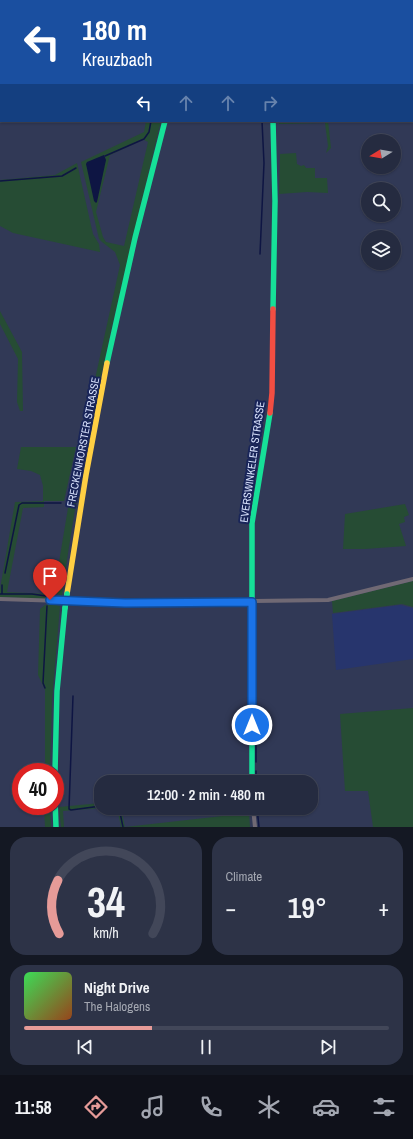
<!DOCTYPE html>
<meta charset="utf-8">
<style>
body{margin:0;font-family:"Archivo Narrow",sans-serif;background:#2d3347;color:#f1f3f6;height:100vh;display:flex;flex-direction:column;font-size:15px;white-space:nowrap}
*{box-sizing:border-box;margin:0}
p{font-size:13px;color:#a3a7b1}
.icon{flex:none;width:22px;height:22px;fill:none;stroke:currentColor;stroke-width:2;stroke-linecap:round;stroke-linejoin:round}
.map{position:relative;height:827px;overflow:hidden}
.drawer{display:flex;flex-direction:column;gap:10px;padding:10px;background:#141823;flex:1}
.drawer>*{flex:none}
.top-card{position:absolute;left:0px;top:0px;width:413px;height:122px;box-shadow:0 1px 3px #0004,0 0 0 1px #424759;background:#1a4fa0;color:#fff;overflow:hidden}
.needle{width:26px;rotate:259deg}
.fabs{position:absolute;left:361px;top:134px;display:grid;gap:8px}
.fabs a{display:grid;place-items:center;width:40px;height:40px;border-radius:50%;background:#252b40;box-shadow:0 1px 3px #0004,0 0 0 1px #424759;font-size:20px}
.speed{position:absolute;left:12px;top:763px;display:flex;gap:8px;font-size:20px;font-weight:700;text-align:center}
.speed>*{display:grid;place-content:center;width:52px;height:52px;border-radius:50%;background:#252b40;box-shadow:0 1px 3px #0004,0 0 0 1px #424759;line-height:1}
.speed .limit{border:6px solid #d22;background:#fff;color:#111}
.pin{position:absolute;display:grid;place-items:center;width:34px;height:34px;color:#fff;margin:-41px -17px;border-radius:50% 50% 50% 0;rotate:-45deg;box-shadow:0 0 4px #0007}
.pin .icon{rotate:45deg}
.me{position:absolute;width:44px;margin:-22px;rotate:0deg;stroke-linejoin:round;filter:drop-shadow(0 0 3px #0008)}
.turn{display:flex;align-items:center;gap:14px;height:84px;padding:0 16px;font-size:18px}
.turn .icon{width:52px;height:52px;stroke-width:2.5}
.turn b{display:block;font-size:28px;line-height:34px}
.lanes{display:flex;align-items:center;height:38px;padding:0 16px;background:#0003;justify-content:center;gap:20px;direction:ltr}
.lanes .off{opacity:.35}
.big{font-size:30px;font-weight:600;line-height:1.1}
.drawer .card{flex:1;display:flex;flex-direction:column;justify-content:center;gap:6px;min-width:0;padding:0 14px;border-radius:16px;background:#2d3347}
.drawer .dial{align-items:center;gap:0}
.dial svg{height:104px;overflow:visible;fill:none;stroke:#424759;stroke-width:7;stroke-linecap:round;text-anchor:middle}
.dial text{fill:#f1f3f6;stroke:none}
.song{display:flex;align-items:center;gap:12px}
.cover{width:48px;height:48px;border-radius:6px;background:linear-gradient(135deg,hsl(130 70% 55%),hsl(20 70% 35%))}
.played{height:4px;border-radius:2px;background:linear-gradient(90deg,#e69b98 35%,#424759 35%)}
.keys{display:flex;justify-content:space-around;direction:ltr}
.heat{display:flex;justify-content:space-between;align-items:center;font-size:22px;direction:ltr}
.drawer .tiles{flex:1;display:grid;gap:10px;grid-template-columns:1fr 1fr}
.card:last-child{grid-column:span 2}
.trip{position:absolute;left:94px;top:775px;width:224px;height:40px;border-radius:16px;background:#252b40;box-shadow:0 1px 3px #0004,0 0 0 1px #424759;font-weight:600;line-height:40px;text-align:center}
.tab-bar{display:flex;height:64px;justify-content:space-around;align-items:center;background:#0f111a;color:#a3a7b1}
.tab-bar .icon{width:28px;height:28px}
.tab-bar .on{color:#e69b98}
.tab-bar b{font-size:18px;color:#f1f3f6}
.map>svg:first-child{display:block}
</style>
<div class="map">
<svg width="413" height="827" viewBox="0 0 413 827">
<rect width="100%" height="100%" fill="#313956"/>
<path fill="#27356d" d="M400,605L413,608V659L336,670L332,614Z"/>
<path fill="#264c34" fill-rule="evenodd" d="M146,121H161C123,278 83,435 62,596L54,592L72,484L120,265L115,252L102,242L99,239L81,162L144,132ZM142,139L148,142L124,246L106,242L103,237L96,212L110,155L136,143Z
M279,121H328L331,148L326,153L328,146L325,123L279,124Z
M296,153L297,164L301,166L304,165L306,168H315V178H327L328,193L307,192L279,194L280,154Z
M77,163L93,234L99,244L100,252L13,233L0,226V180L55,175Z
M0,311L22,352L23,411H20L17,402L18,359L0,324Z
M21,447H76L64,501H44V507L23,508L7,592L49,594L46,599L0,597V589L15,502L43,501V486L40,475L31,471L17,469Z
M405,504L409,515L404,517L405,522L399,524L406,546L365,549H343L345,514Z
M413,581V607L402,604L333,613L332,601Z
M52,604L60,606L52,701L50,772H45V690L38,675L40,609L45,605Z
M413,708V827H373L368,791H345L340,714Z
M101,803V808H103L63,811L64,827H61L59,807Z
M44,806H50L51,827H45Z
M117,808H121L125,827L249,813L250,827H121Z"/>
<path fill="#0e1543" d="M104,155L106,160L97,202L96,203L94,201L86,164L87,162Z"/>
<g fill="none" stroke-linecap="round" stroke-linejoin="round">
<path stroke="#0e1543" stroke-width="1.5" d="M185,1V0
M412,56H413
M105,156L144,139L149,132L151,121
M0,181L62,176L76,168
M260,254L264,163L262,121
M5,573L19,505L22,503H61
M2,585V594H0H32L46,596
M45,688L43,683L47,606
M73,696L69,809L71,810L101,806
M256,762V608
M256,771V782
M119,808L123,827
M257,808L259,827"/>
<path stroke="#706974" stroke-width="4" d="M310,1L311,0
M0,599L125,603L328,600L413,579
M253,808L255,827"/>
<path stroke="#16e098" stroke-width="5.5" d="M197,1L198,0
M273,121L275,201L273,309
M107,363L135,238L165,121
M55,772L57,691L65,608
M252,782V523L270,413
M55,799L56,827"/>
<path stroke="#ffcf43" stroke-width="5.5" d="M67,594L86,475L107,363"/>
<path stroke="#f24e42" stroke-width="5.5" d="M270,413L272,393L273,309"/>
<path stroke="#16e098" stroke-width="5.5" d="M65,608L67,594"/>
</g>
<g fill="none" stroke-linecap="round" stroke-linejoin="round">
<g stroke="#114b97" stroke-width="10">
<path id="route" d="M50,600L125,603L252,602V725"/>
</g>
<use href="#route" stroke="#1a73e8" stroke-width="7"/>
</g>
<g text-anchor="middle" stroke-width="4" stroke-linejoin="round" paint-order="stroke">
<g font-size="11" fill="#d6dffa" stroke="#192559">
<text transform="translate(83 442) rotate(-79)" y="4">FRECKENHORSTER STRASSE</text>
<text transform="translate(252 462) rotate(-82)" y="4">EVERSWINKELER STRASSE</text>
</g>
</g>
</svg>
<div class="fabs">
<a><svg class="needle" viewBox="-14 -14 28 28"><path d="M0-13l5 13h-10z" fill="#e53935"/><path d="M0 13l5-13h-10z" fill="#a3a7b1"/></svg></a>
<a><svg class="icon" aria-label="search" viewBox="0 0 24 24"><circle cx="10" cy="10" r="6"/><path d="M15 15l6 6"/></svg></a>
<a><svg class="icon" aria-label="layers" viewBox="0 0 24 24"><path d="M12 4l9 5-9 5-9-5zM3 14l9 5 9-5"/></svg></a>
</div>
<div class="speed"><div class="limit">40</div></div>
<div class="pin" style="left:50px;top:600px;background:#d93025"><svg class="icon" aria-label="arrive" viewBox="0 0 24 24"><path d="M6 21V4h12l-3 4 3 4H6"/></svg></div>
<svg class="me" style="left:252px;top:725px" viewBox="-20 -20 40 40"><circle r="17" fill="#1a73e8" stroke="#fff" stroke-width="3"/><path d="M0-11L8 9 0 5-8 9z" fill="#fff"/></svg>
<div class="trip">12:00 · 2 min · 480 m</div>
<div class="top-card">
<div class="turn"><svg class="icon" aria-label="left" viewBox="0 0 24 24"><path d="M17 20v-9H6M10 6l-5 5 5 5"/></svg><div><b>180 m</b>Kreuzbach</div></div>
<div class="lanes"><svg class="icon" aria-label="left" viewBox="0 0 24 24"><path d="M17 20v-9H6M10 6l-5 5 5 5"/></svg><svg class="icon off" aria-label="ahead" viewBox="0 0 24 24"><path d="M12 20V5M6 11l6-6 6 6"/></svg><svg class="icon off" aria-label="ahead" viewBox="0 0 24 24"><path d="M12 20V5M6 11l6-6 6 6"/></svg><svg class="icon off" aria-label="right" viewBox="0 0 24 24"><path d="M7 20v-9h11M14 6l5 5-5 5"/></svg></div>
</div>
</div>
<section class="drawer">
<div class="tiles">
<div class="card dial"><svg viewBox="0 0 100 80">
<path d="M14 69A42 42 0 1 1 86 69"/>
<path d="M14 69A42 42 0 0 1 13 28" stroke="#e69b98"/>
<text x="50" y="56" font-size="32" font-weight="700">34</text>
<text x="50" y="72" font-size="11">km/h</text>
</svg></div>
<div class="card"><p>Climate</p>
<div class="heat"><a>−</a><b class="big">19°</b><a>+</a></div>
</div>
<div class="card">
<div class="song"><i class="cover"></i><div><b>Night Drive</b><p>The Halogens</p></div></div>
<div class="played"></div>
<div class="keys"><svg class="icon" aria-label="previous" viewBox="0 0 24 24"><path d="M18 5L8 12l10 7zM5 5v14"/></svg><svg class="icon" aria-label="pause" viewBox="0 0 24 24"><path d="M8 5v14M16 5v14"/></svg><svg class="icon" aria-label="next" viewBox="0 0 24 24"><path d="M6 5l10 7-10 7zM19 5v14"/></svg></div>
</div>
</div>
</section>
<nav class="tab-bar">
<b>11:58</b>
<svg class="icon on" aria-label="directions" viewBox="0 0 24 24"><path d="M12 3l9 9-9 9-9-9zM9 14v-3h6M13 9l2 2-2 2"/></svg>
<svg class="icon" aria-label="music" viewBox="0 0 24 24"><path d="M9 18V5l10-2v13"/><circle cx="6" cy="18" r="3"/><circle cx="16" cy="16" r="3"/></svg>
<svg class="icon" aria-label="phone" viewBox="0 0 24 24"><path d="M5 4h4l2 5-3 2q2 4 5 5l2-3 5 2v4C11 20 4 13 5 4z"/></svg>
<svg class="icon" aria-label="climate" viewBox="0 0 24 24"><path d="M12 3v18M4 7l16 10M4 17L20 7"/></svg>
<svg class="icon" aria-label="car" viewBox="0 0 24 24"><path d="M5 17H2v-5l4-1 3-4h7l3 4 3 1v5h-3M9 17h6M6 11h13"/><circle cx="7" cy="17" r="2"/><circle cx="17" cy="17" r="2"/></svg>
<svg class="icon" aria-label="filters" viewBox="0 0 24 24"><path d="M4 7h16M4 17h16"/><circle cx="9" cy="7" r="2"/><circle cx="15" cy="17" r="2"/></svg>
</nav>
